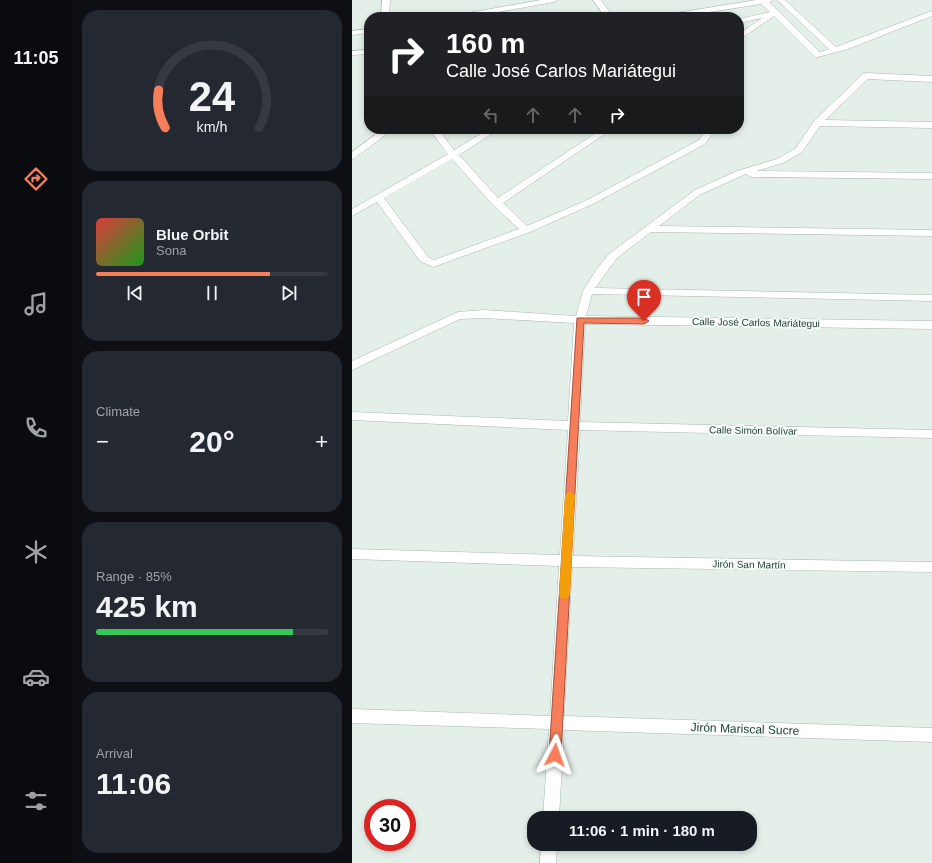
<!DOCTYPE html>
<meta charset="utf-8">
<style>
body{margin:0;font-family:Helvetica,sans-serif;background:#242831;color:#f1f3f6;height:100vh;display:flex;flex-direction:column;font-size:15px;white-space:nowrap}
*{box-sizing:border-box;margin:0}
p{font-size:13px;color:#9ea1a6}
.icon{flex:none;width:22px;height:22px;fill:none;stroke:currentColor;stroke-width:2;stroke-linecap:round;stroke-linejoin:round}
.map{position:relative;flex:1;overflow:hidden}
.sheet{display:flex;flex-direction:column;gap:10px;padding:10px;background:#0d0f14;width:280px}
.sheet>*{flex:none}
.guide{position:absolute;left:12px;top:12px;width:380px;height:122px;border-radius:16px;box-shadow:0 2px 6px #0003;background:#202124;color:#fff;overflow:hidden}
.speed{position:absolute;left:12px;top:799px;display:flex;gap:8px;font-size:20px;font-weight:700;text-align:center}
.speed>*{display:grid;place-content:center;width:52px;height:52px;border-radius:50%;background:#171b24;box-shadow:0 2px 6px #0003;line-height:1}
.speed .limit{border:6px solid #d22;background:#fff;color:#111}
.pin{position:absolute;display:grid;place-items:center;width:34px;height:34px;color:#fff;margin:-41px -17px;border-radius:50% 50% 50% 0;rotate:-45deg;box-shadow:0 0 4px #0007}
.pin .icon{rotate:45deg}
.me{position:absolute;width:44px;margin:-22px;rotate:4deg;stroke-linejoin:round;filter:drop-shadow(0 0 3px #0008)}
.turn{display:flex;align-items:center;gap:14px;height:84px;padding:0 16px;font-size:18px}
.turn .icon{width:52px;height:52px;stroke-width:2.5}
.turn b{display:block;font-size:28px;line-height:34px}
.lanes{display:flex;align-items:center;height:38px;padding:0 16px;background:#0003;justify-content:center;gap:20px;direction:ltr}
.lanes .off{opacity:.35}
.big{font-size:30px;font-weight:700;line-height:1.1}
.sheet .widget{flex:1;display:flex;flex-direction:column;justify-content:center;gap:6px;min-width:0;padding:0 14px;border-radius:16px;background:#242831}
.sheet .dial{align-items:center;gap:0}
.dial svg{height:104px;overflow:visible;fill:none;stroke:#363941;stroke-width:7;stroke-linecap:round;text-anchor:middle}
.dial text{fill:#f1f3f6;stroke:none}
.song{display:flex;align-items:center;gap:12px}
.cover{width:48px;height:48px;border-radius:6px;background:linear-gradient(135deg,hsl(0 70% 55%),hsl(120 70% 35%))}
.played{height:4px;border-radius:2px;background:linear-gradient(90deg,#f77e5b 75%,#363941 75%)}
.keys{display:flex;justify-content:space-around;direction:ltr}
.heat{display:flex;justify-content:space-between;align-items:center;font-size:22px;direction:ltr}
.charge{height:6px;border-radius:3px;background:linear-gradient(90deg,#34c759 85%,#363941 0)}
.trip{position:absolute;left:175px;top:811px;width:230px;height:40px;border-radius:16px;background:#171b24;box-shadow:0 2px 6px #0003;font-weight:700;line-height:40px;text-align:center}
main{display:flex;flex:1;min-height:0}
.tabs{display:flex;flex-direction:column;width:72px;justify-content:space-around;align-items:center;background:#090b0e;color:#9ea1a6}
.tabs .icon{width:28px;height:28px}
.tabs .active{color:#f77e5b}
.tabs b{font-size:18px;color:#f1f3f6}
.map>svg:first-child{display:block}
</style>
<main>
<nav class="tabs">
<b>11:05</b>
<svg class="icon active" aria-label="directions" viewBox="0 0 24 24"><path d="M12 3l9 9-9 9-9-9zM9 14v-3h6M13 9l2 2-2 2"/></svg>
<svg class="icon" aria-label="music" viewBox="0 0 24 24"><path d="M9 18V5l10-2v13"/><circle cx="6" cy="18" r="3"/><circle cx="16" cy="16" r="3"/></svg>
<svg class="icon" aria-label="phone" viewBox="0 0 24 24"><path d="M5 4h4l2 5-3 2q2 4 5 5l2-3 5 2v4C11 20 4 13 5 4z"/></svg>
<svg class="icon" aria-label="climate" viewBox="0 0 24 24"><path d="M12 3v18M4 7l16 10M4 17L20 7"/></svg>
<svg class="icon" aria-label="car" viewBox="0 0 24 24"><path d="M5 17H2v-5l4-1 3-4h7l3 4 3 1v5h-3M9 17h6M6 11h13"/><circle cx="7" cy="17" r="2"/><circle cx="17" cy="17" r="2"/></svg>
<svg class="icon" aria-label="filters" viewBox="0 0 24 24"><path d="M4 7h16M4 17h16"/><circle cx="9" cy="7" r="2"/><circle cx="15" cy="17" r="2"/></svg>
</nav>
<section class="sheet">
<div class="widget dial"><svg viewBox="0 0 100 80">
<path d="M14 69A42 42 0 1 1 86 69"/>
<path d="M14 69A42 42 0 0 1 9 40" stroke="#f77e5b"/>
<text x="50" y="56" font-size="32" font-weight="700">24</text>
<text x="50" y="72" font-size="11">km/h</text>
</svg></div>
<div class="widget">
<div class="song"><i class="cover"></i><div><b>Blue Orbit</b><p>Sona</p></div></div>
<div class="played"></div>
<div class="keys"><svg class="icon" aria-label="previous" viewBox="0 0 24 24"><path d="M18 5L8 12l10 7zM5 5v14"/></svg><svg class="icon" aria-label="pause" viewBox="0 0 24 24"><path d="M8 5v14M16 5v14"/></svg><svg class="icon" aria-label="next" viewBox="0 0 24 24"><path d="M6 5l10 7-10 7zM19 5v14"/></svg></div>
</div>
<div class="widget"><p>Climate</p>
<div class="heat"><a>−</a><b class="big">20°</b><a>+</a></div>
</div>
<div class="widget"><p>Range · 85%</p><b class="big">425 km</b><div class="charge"></div></div>
<div class="widget"><p>Arrival</p><b class="big">11:06</b></div>
</section>
<div class="map">
<svg width="580" height="863" viewBox="0 0 580 863">
<rect width="100%" height="100%" fill="#e5efea"/>
<g fill="none" stroke-linecap="round" stroke-linejoin="round">
<g stroke="#a7b8b1" stroke-width="1">
<path id="street" d="M30,0H38L37,17H29Z
M189,0H206L202,2L118,17H101L105,15Z
M241,0H249L261,17H253Z
M404,0H422L417,2L468,52L477,49L425,0H433L484,47L580,11V16L496,49L466,57H463L422,16L387,40V34L410,18L387,23V19L418,12L409,4L326,17H308L312,15Z
M17,29V33L0,35V31Z
M17,50V54L0,55V51Z
M514,73L580,76V82L516,79L473,120L580,122V128L468,126L450,152L431,163L404,171L580,173V179L399,177L394,174L349,194L307,226L580,230V236L299,232L265,258L243,288L580,295V301L240,294L234,316L580,321V329L233,324L228,422L580,430V438L228,430L221,556L580,562V572L220,567L212,716L580,728V742L212,730L207,818H191L197,729L0,723V709L198,716L207,566L0,559V549L208,555L216,430L0,420V412L216,421L222,323L132,318L108,319L0,370V361L106,312L132,310L224,316L231,291L244,270L257,254L343,190L385,171L425,159L444,148L462,121L511,74Z
M31,129H41L3,158L0,159V152Z
M77,129H86L102,150L137,129H147L107,155L146,198L250,129H260L151,203L175,226L235,200L347,140L352,133L349,129H358L361,133L353,144L241,204L178,232L81,267L68,261L25,202L0,216V209L96,154ZM100,159L141,205L167,229L82,260L76,257L32,198Z
M189,844H205L204,863H188Z"/>
</g>
<use href="#street" fill="#fff" fill-rule="evenodd"/>
</g>
<path fill="#f77e5b" stroke="#a1523b" d="M225,318H292L297,321L292,324L232,323L209,755L207,759L203,760L199,759L197,755Z"/>
<path fill="#f59e0b" d="M218,492L221,493L223,495L218,595L216,598L212,599L209,598L207,595L213,495L215,493Z"/>
<g text-anchor="middle" stroke-width="4" stroke-linejoin="round" paint-order="stroke">
<g font-size="10" fill="#234239" stroke="#f6fbf8">
<text transform="translate(404 322) rotate(1)" y="4">Calle José Carlos Mariátegui</text>
<text transform="translate(401 430) rotate(1)" y="4">Calle Simón Bolívar</text>
<text transform="translate(397 564) rotate(1)" y="4">Jirón San Martín</text>
</g>
<g font-size="12" fill="#234239" stroke="#f6fbf8">
<text transform="translate(393 729) rotate(2)" y="4">Jirón Mariscal Sucre</text>
</g>
</g>
</svg>
<div class="speed"><div class="limit">30</div></div>
<div class="pin" style="left:292px;top:321px;background:#d93025"><svg class="icon" aria-label="arrive" viewBox="0 0 24 24"><path d="M6 21V4h12l-3 4 3 4H6"/></svg></div>
<svg class="me" style="left:203px;top:755px" viewBox="-20 -20 40 40"><path d="M0-17L14 15 0 8-14 15z" fill="#f77e5b" stroke="#fff" stroke-width="4"/></svg>
<div class="trip">11:06 · 1 min · 180 m</div>
<div class="guide">
<div class="turn"><svg class="icon" aria-label="right" viewBox="0 0 24 24"><path d="M7 20v-9h11M14 6l5 5-5 5"/></svg><div><b>160 m</b>Calle José Carlos Mariátegui</div></div>
<div class="lanes"><svg class="icon off" aria-label="left" viewBox="0 0 24 24"><path d="M17 20v-9H6M10 6l-5 5 5 5"/></svg><svg class="icon off" aria-label="ahead" viewBox="0 0 24 24"><path d="M12 20V5M6 11l6-6 6 6"/></svg><svg class="icon off" aria-label="ahead" viewBox="0 0 24 24"><path d="M12 20V5M6 11l6-6 6 6"/></svg><svg class="icon" aria-label="right" viewBox="0 0 24 24"><path d="M7 20v-9h11M14 6l5 5-5 5"/></svg></div>
</div>
</div>
</main>
